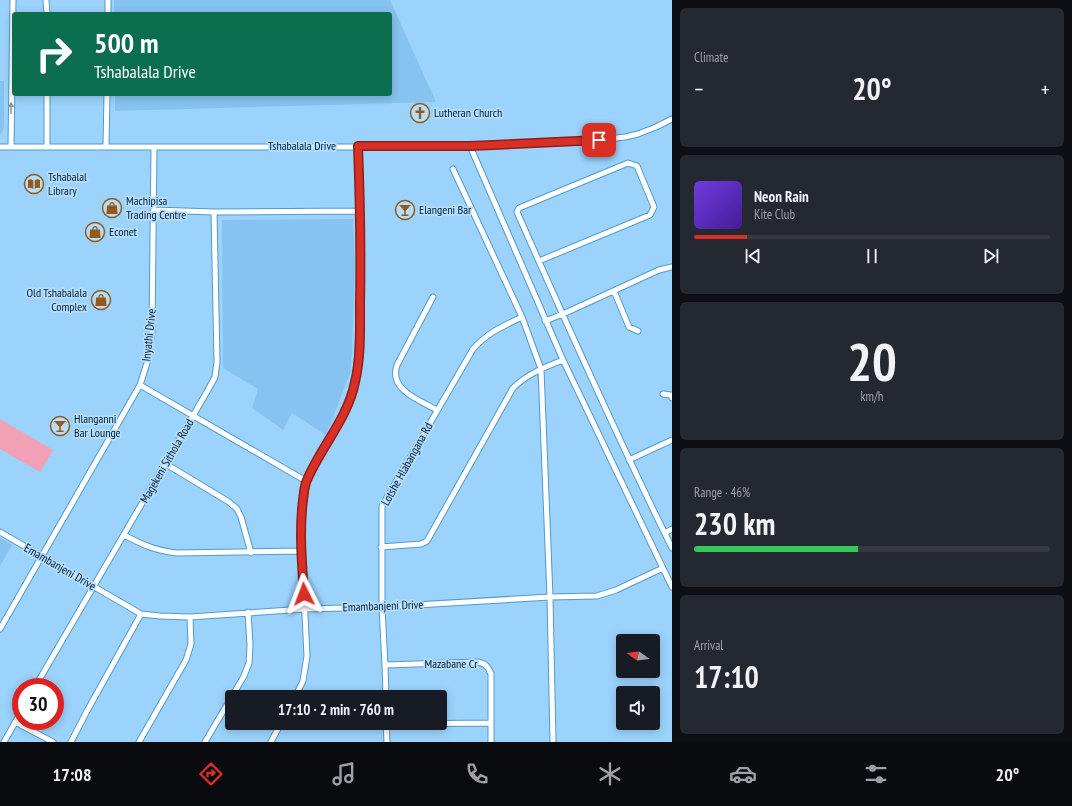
<!DOCTYPE html>
<meta charset="utf-8">
<style>
body{margin:0;font-family:"PT Sans Narrow",sans-serif;background:#242831;color:#f1f3f6;height:100vh;display:flex;flex-direction:column;font-size:15px;white-space:nowrap}
*{box-sizing:border-box;margin:0}
p{font-size:13px;color:#9ea1a6}
.icon{flex:none;width:22px;height:22px;fill:none;stroke:currentColor;stroke-width:2;stroke-linecap:round;stroke-linejoin:round}
.map{position:relative;flex:1;overflow:hidden}
.panel{display:flex;flex-direction:column;gap:8px;padding:8px;background:#0d0f14;width:400px}
.panel>*{flex:none}
.top-card{position:absolute;left:12px;top:12px;width:380px;height:84px;border-radius:4px;box-shadow:0 2px 10px #0003;background:#0b6e4f;color:#fff;overflow:hidden}
.needle{width:26px;rotate:284deg}
.tools{position:absolute;left:616px;top:634px;display:grid;gap:8px}
.tools a{display:grid;place-items:center;width:44px;height:44px;border-radius:4px;background:#171b24;box-shadow:0 2px 10px #0003;font-size:20px}
.speed{position:absolute;left:12px;top:678px;display:flex;gap:8px;font-size:20px;font-weight:700;text-align:center}
.speed>*{display:grid;place-content:center;width:52px;height:52px;border-radius:50%;background:#171b24;box-shadow:0 2px 10px #0003;line-height:1}
.speed .limit{border:6px solid #d22;background:#fff;color:#111}
.pin{position:absolute;display:grid;place-items:center;width:34px;height:34px;color:#fff;margin:-17px;border-radius:8px;box-shadow:0 2px 6px #0006}
.me{position:absolute;width:44px;margin:-22px;rotate:357deg;stroke-linejoin:round;filter:drop-shadow(0 0 3px #0008)}
.turn{display:flex;align-items:center;gap:14px;height:84px;padding:0 16px;font-size:18px}
.turn .icon{width:52px;height:52px;stroke-width:2.5}
.turn b{display:block;font-size:28px;line-height:34px}
.big{font-size:30px;font-weight:600;line-height:1.1}
.panel .card{flex:1;display:flex;flex-direction:column;justify-content:center;gap:6px;min-width:0;padding:0 14px;border-radius:6px;background:#242831}
.panel .dial{align-items:center;gap:0}
.dial b{font-size:52px;line-height:1}
.song{display:flex;align-items:center;gap:12px}
.cover{width:48px;height:48px;border-radius:6px;background:linear-gradient(135deg,hsl(260 70% 55%),hsl(260 70% 35%))}
.played{height:4px;border-radius:2px;background:linear-gradient(90deg,#d93025 15%,#363941 15%)}
.keys{display:flex;justify-content:space-around;direction:ltr}
.heat{display:flex;justify-content:space-between;align-items:center;font-size:22px;direction:ltr}
.charge{height:6px;border-radius:3px;background:linear-gradient(90deg,#34c759 46%,#363941 0)}
.trip{position:absolute;left:225px;top:690px;width:222px;height:40px;border-radius:4px;background:#171b24;box-shadow:0 2px 10px #0003;font-weight:600;line-height:40px;text-align:center}
.menu{display:flex;height:64px;justify-content:space-around;align-items:center;background:#090b0e;color:#9ea1a6}
.menu .icon{width:28px;height:28px}
.menu .on{color:#d93025}
.menu b{font-size:18px;color:#f1f3f6}
main{display:flex;flex:1;min-height:0}
.map>svg:first-child{display:block}
</style>
<main>
<div class="map">
<svg width="672" height="742" viewBox="0 0 672 742">
<rect width="100%" height="100%" fill="#9bd3fd"/>
<path fill="#87c3f0" d="M114,0H390L436,102L115,111V94H390V14H114Z
M0,81H4V128L0,135Z
M353,219L355,264L352,353L350,373L326,435L292,413L283,430L252,408L258,389L223,368L222,220Z
M0,538L12,545L0,566Z"/>
<path fill="#f1a0b6" d="M0,419L53,450L40,472L0,449Z"/>
<g fill="none" stroke-linecap="round" stroke-linejoin="round">
<g stroke="#5399cb" stroke-width="7">
<path id="minor" d="M46,0L47,14
M108,14V0
M47,94V147
M106,146L107,94
M470,146L563,360L672,587
M0,147H413L589,141L625,137L638,134L656,127L672,119
M11,147L13,0
M453,169L522,317L541,369L550,597L553,742
M154,210L214,212L360,211
M539,261L650,215L654,207L637,166L628,163L519,208L517,212C567,325 617,437 672,548
M614,291L629,327L638,331
M433,297L397,365C388,390 421,401 437,410
M545,321L563,314L659,270L672,267
M140,385L306,481
M663,394L671,395L672,398
M629,460L672,440
M166,464L229,502L237,509L241,517L251,553
M0,532L141,614L160,616L190,617L305,609L382,607L550,597L597,596L616,590L663,568
M665,533L672,529
M124,535C143,545 154,550 176,553L302,551
M381,547L421,544L427,541L513,388C527,374 545,367 563,360
M0,629L140,385L147,363L152,332L154,147
M385,665L477,662C485,663 488,666 491,674V742
M35,687L208,390L215,377L217,362L214,212
M295,697L303,681L307,656L301,535L302,508L306,481L346,408L353,390L357,372L360,295V211L358,146
M386,697L385,665L382,607V506L473,349C488,332 502,327 522,317
M15,722L53,742
M386,723L387,742
M386,724L490,723
M4,742L21,712
M71,742L87,711L141,614
M139,742L186,660L191,644L190,617
M205,742L244,676L249,663L250,645L248,612
M271,742L281,723"/>
</g>
<use href="#minor" stroke="#fff" stroke-width="5"/>
</g>
<defs><path id="oneway-solid" d="M-6-.8H1V-3.2L6.5 0L1 3.2V.8H-6Z"/></defs>
<use fill="#8c99a1" href="#oneway-solid" transform="translate(11 108) rotate(-89)"/>
<g fill="none" stroke-linecap="round" stroke-linejoin="round">
<g stroke="#8d1f18" stroke-width="10">
<path id="route" d="M304,594C302,563 299,532 303,500C304,494 304,486 307,480C321,447 348,418 355,382C361,357 360,329 360,304C361,251 360,199 358,146H470L599,140"/>
</g>
<use href="#route" stroke="#d93025" stroke-width="7"/>
</g>
<defs>
<g id="church-ring" transform="scale(1)"><circle r="9.5" fill="#b5defe" stroke="#95591a" stroke-width="1.5"/><path d="M-1.2-6h2.4v3.5h3.3v2.4h-3.3V6h-2.4V-.1h-3.3v-2.4h3.3Z" fill="#95591a"/></g>
<g id="library-ring" transform="scale(1)"><circle r="9.5" fill="#b5defe" stroke="#95591a" stroke-width="1.5"/><path d="M-6-4Q-3-5.5-.7-3.5V5Q-3 3-6 4ZM6-4Q3-5.5 .7-3.5V5Q3 3 6 4Z" fill="#95591a"/></g>
<g id="shop-ring" transform="scale(1)"><circle r="9.5" fill="#b5defe" stroke="#95591a" stroke-width="1.5"/><path d="M-5-2.5h2.3a2.7 3.5 0 0 1 5.4 0H5L5.5 6h-11ZM-1.5-2.5h3a1.5 2.3 0 0 0-3 0Z" fill="#95591a"/></g>
<g id="bar-ring" transform="scale(1)"><circle r="9.5" fill="#b5defe" stroke="#95591a" stroke-width="1.5"/><path d="M-6-5H6L.8 .8V4.5H3.5V6h-7V4.5H-.8V.8Z" fill="#95591a"/></g>
</defs>
<g fill-rule="evenodd">
<use href="#church-ring" x="420" y="113"/>
<use href="#library-ring" x="34" y="184"/>
<use href="#shop-ring" x="112" y="208"/>
<use href="#bar-ring" x="405" y="210"/>
<use href="#shop-ring" x="95" y="232"/>
<use href="#shop-ring" x="101" y="300"/>
<use href="#bar-ring" x="60" y="426"/>
</g>
<g text-anchor="middle" stroke-width="3.5" stroke-linejoin="round" paint-order="stroke">
<g font-size="12" fill="#001c2f" stroke="#b5defe" text-anchor="start">
<text x="434" y="117">Lutheran Church</text>
<text x="48" y="181">Tshabalal<tspan x="48" dy="14">Library</tspan></text>
<text x="126" y="205">Machipisa<tspan x="126" dy="14">Trading Centre</tspan></text>
<text x="419" y="214">Elangeni Bar</text>
<text x="109" y="236">Econet</text>
<text x="87" y="297" text-anchor="end">Old Tshabalala<tspan x="87" dy="14">Complex</tspan></text>
<text x="74" y="423">Hlanganni<tspan x="74" dy="14">Bar Lounge</tspan></text>
</g>
<g font-size="12" fill="#001c2f" stroke="#b5defe">
<text x="302" y="150">Tshabalala Drive</text>
<text transform="translate(149 335) rotate(-84)" y="4">Inyathi Drive</text>
<text transform="translate(167 461) rotate(-60)" y="4">Magekeni Sithola Road</text>
<text transform="translate(407 464) rotate(-61)" y="4">Lotshe Hlabangana Rd</text>
<text transform="translate(60 567) rotate(30)" y="4">Emambanjeni Drive</text>
<text transform="translate(383 606) rotate(-2)" y="4">Emambanjeni Drive</text>
<text x="451" y="668">Mazabane Cr</text>
</g>
</g>
</svg>
<div class="tools">
<a><svg class="needle" viewBox="-14 -14 28 28"><path d="M0-13l5 13h-10z" fill="#e53935"/><path d="M0 13l5-13h-10z" fill="#9ea1a6"/></svg></a>
<a><svg class="icon" aria-label="sound" viewBox="0 0 24 24"><path d="M4 9h4l5-4v14l-5-4H4zM17 9q2 3 0 6"/></svg></a>
</div>
<div class="speed"><div class="limit">30</div></div>
<div class="pin" style="left:599px;top:140px;background:#d93025"><svg class="icon" aria-label="arrive" viewBox="0 0 24 24"><path d="M6 21V4h12l-3 4 3 4H6"/></svg></div>
<svg class="me" style="left:304px;top:594px" viewBox="-20 -20 40 40"><path d="M0-17L14 15 0 8-14 15z" fill="#d93025" stroke="#fff" stroke-width="4"/></svg>
<div class="trip">17:10 · 2 min · 760 m</div>
<div class="top-card">
<div class="turn"><svg class="icon" aria-label="right" viewBox="0 0 24 24"><path d="M7 20v-9h11M14 6l5 5-5 5"/></svg><div><b>500 m</b>Tshabalala Drive</div></div>
</div>
</div>
<section class="panel">
<div class="card"><p>Climate</p>
<div class="heat"><a>−</a><b class="big">20°</b><a>+</a></div>
</div>
<div class="card">
<div class="song"><i class="cover"></i><div><b>Neon Rain</b><p>Kite Club</p></div></div>
<div class="played"></div>
<div class="keys"><svg class="icon" aria-label="previous" viewBox="0 0 24 24"><path d="M18 5L8 12l10 7zM5 5v14"/></svg><svg class="icon" aria-label="pause" viewBox="0 0 24 24"><path d="M8 5v14M16 5v14"/></svg><svg class="icon" aria-label="next" viewBox="0 0 24 24"><path d="M6 5l10 7-10 7zM19 5v14"/></svg></div>
</div>
<div class="card dial"><b>20</b><p>km/h</p></div>
<div class="card"><p>Range · 46%</p><b class="big">230 km</b><div class="charge"></div></div>
<div class="card"><p>Arrival</p><b class="big">17:10</b></div>
</section>
</main>
<nav class="menu">
<b>17:08</b>
<svg class="icon on" aria-label="directions" viewBox="0 0 24 24"><path d="M12 3l9 9-9 9-9-9zM9 14v-3h6M13 9l2 2-2 2"/></svg>
<svg class="icon" aria-label="music" viewBox="0 0 24 24"><path d="M9 18V5l10-2v13"/><circle cx="6" cy="18" r="3"/><circle cx="16" cy="16" r="3"/></svg>
<svg class="icon" aria-label="phone" viewBox="0 0 24 24"><path d="M5 4h4l2 5-3 2q2 4 5 5l2-3 5 2v4C11 20 4 13 5 4z"/></svg>
<svg class="icon" aria-label="climate" viewBox="0 0 24 24"><path d="M12 3v18M4 7l16 10M4 17L20 7"/></svg>
<svg class="icon" aria-label="car" viewBox="0 0 24 24"><path d="M5 17H2v-5l4-1 3-4h7l3 4 3 1v5h-3M9 17h6M6 11h13"/><circle cx="7" cy="17" r="2"/><circle cx="17" cy="17" r="2"/></svg>
<svg class="icon" aria-label="filters" viewBox="0 0 24 24"><path d="M4 7h16M4 17h16"/><circle cx="9" cy="7" r="2"/><circle cx="15" cy="17" r="2"/></svg>
<b>20°</b>
</nav>
